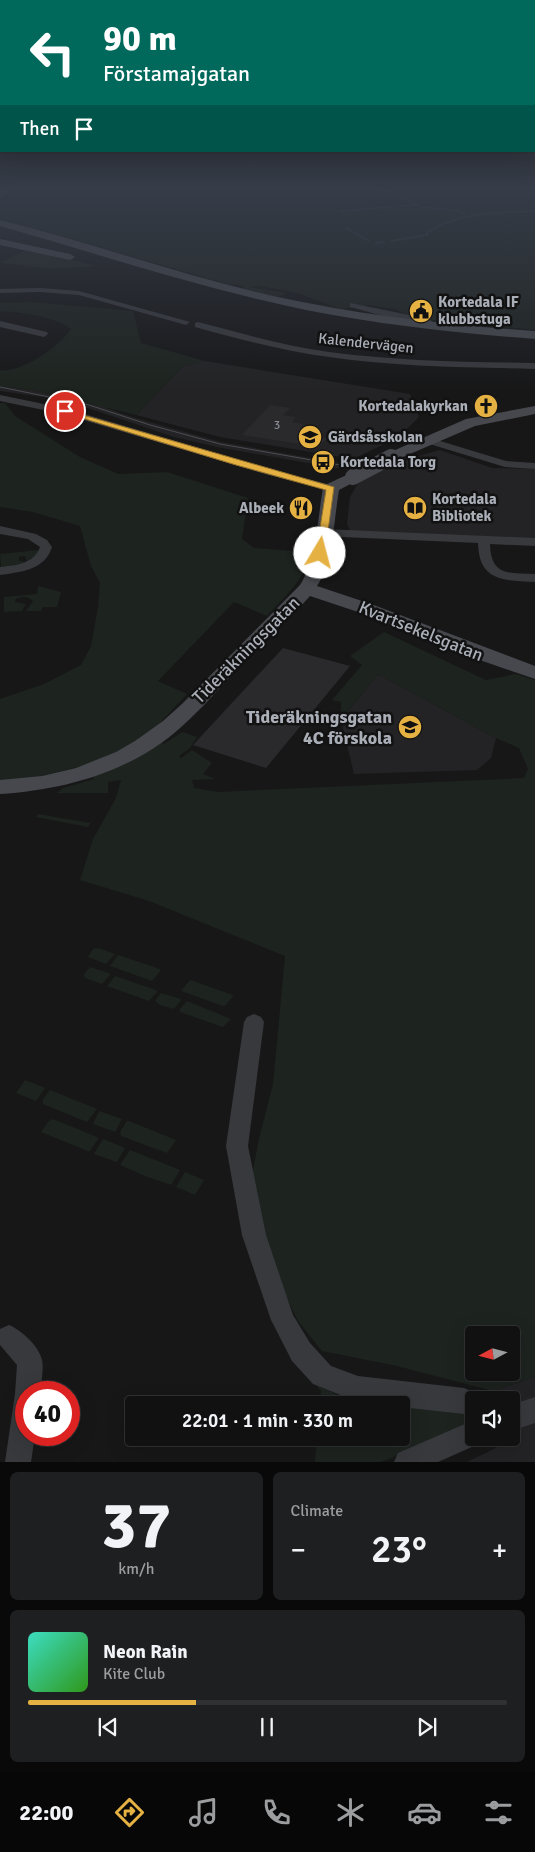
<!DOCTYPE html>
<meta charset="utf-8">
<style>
body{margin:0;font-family:Signika,sans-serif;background:#1e1f20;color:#f1f3f6;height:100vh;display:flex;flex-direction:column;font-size:19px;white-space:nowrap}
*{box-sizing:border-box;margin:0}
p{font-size:16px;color:#9c9d9f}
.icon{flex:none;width:28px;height:28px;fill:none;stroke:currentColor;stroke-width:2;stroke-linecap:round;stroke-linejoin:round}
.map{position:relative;height:1462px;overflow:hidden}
.drawer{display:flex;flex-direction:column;gap:10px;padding:10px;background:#09090a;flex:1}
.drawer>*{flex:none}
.banner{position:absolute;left:0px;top:0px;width:535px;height:152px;box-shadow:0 5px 20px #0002,0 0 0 1px #303132;background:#00695c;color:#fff;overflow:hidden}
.needle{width:32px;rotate:263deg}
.controls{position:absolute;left:465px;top:1326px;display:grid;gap:10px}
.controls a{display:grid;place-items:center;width:55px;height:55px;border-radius:5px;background:#111112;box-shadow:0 5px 20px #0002,0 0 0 1px #303132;font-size:25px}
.speed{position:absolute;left:15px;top:1381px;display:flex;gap:10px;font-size:25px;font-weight:700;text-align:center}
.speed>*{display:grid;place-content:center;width:65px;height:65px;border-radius:50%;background:#111112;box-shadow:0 5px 20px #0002,0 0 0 1px #303132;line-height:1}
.speed .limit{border:8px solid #d22;background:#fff;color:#111}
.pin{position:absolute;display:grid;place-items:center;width:42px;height:42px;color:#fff;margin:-21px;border:2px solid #fff;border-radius:50%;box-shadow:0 1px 5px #0007}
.me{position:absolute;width:55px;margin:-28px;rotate:8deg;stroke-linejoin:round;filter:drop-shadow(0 0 4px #0008)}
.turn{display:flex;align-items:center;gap:18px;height:105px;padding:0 20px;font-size:22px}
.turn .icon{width:65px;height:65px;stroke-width:2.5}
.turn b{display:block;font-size:35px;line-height:42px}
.then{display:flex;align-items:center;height:48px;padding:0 20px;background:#0003;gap:10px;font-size:19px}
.big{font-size:38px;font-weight:600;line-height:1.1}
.drawer .card{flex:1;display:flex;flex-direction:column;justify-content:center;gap:8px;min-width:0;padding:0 18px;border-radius:8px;background:#1e1f20}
.drawer .dial{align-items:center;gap:0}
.dial b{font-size:65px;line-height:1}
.song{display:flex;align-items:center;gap:15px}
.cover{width:60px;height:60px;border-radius:8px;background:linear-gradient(135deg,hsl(170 70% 55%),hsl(110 70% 35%))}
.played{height:5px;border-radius:2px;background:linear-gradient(90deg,#e5b142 35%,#303132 35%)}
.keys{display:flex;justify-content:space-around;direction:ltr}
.heat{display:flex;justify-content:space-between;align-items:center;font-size:28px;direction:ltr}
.drawer .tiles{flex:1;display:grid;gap:10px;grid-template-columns:1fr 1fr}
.card:last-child{grid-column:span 2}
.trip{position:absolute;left:125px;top:1396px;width:285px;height:50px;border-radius:5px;background:#111112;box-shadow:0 5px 20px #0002,0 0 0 1px #303132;font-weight:600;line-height:50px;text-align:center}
.tabs{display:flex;height:80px;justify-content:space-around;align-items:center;background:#070707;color:#9c9d9f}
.tabs .icon{width:35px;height:35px}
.tabs .current{color:#e5b142}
.tabs b{font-size:22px;color:#f1f3f6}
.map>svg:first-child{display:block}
</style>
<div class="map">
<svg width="535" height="1462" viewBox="0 0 535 1462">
<rect width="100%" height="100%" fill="#171718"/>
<path fill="#232325" d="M205,361L410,394L419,417L399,437L353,459L220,437L136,415L183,366Z
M0,386L33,390L98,405L135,418L221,442L361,467L353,471L217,447L174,437L91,409L43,397L0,391Z
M440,450L492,468L535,469V540L351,533L347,524L350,497L358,483L391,464Z
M378,674L496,738L491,758L477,770L354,774L341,720Z
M535,1377V1462H467L496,1448L504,1438H511V1400H496L493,1391Z"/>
<path fill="#1d231e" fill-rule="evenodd" d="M20,187H535V330L415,318L394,309L368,305L341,309L297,293L258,286L249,287L269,290L263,294L270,290L287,293C274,302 256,293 242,289L245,286L227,284L0,218V201Z
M25,250L99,266L51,269L0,263Z
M31,302L133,311L141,343L205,361L183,366L136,415L33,390L0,386V370C21,373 59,347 71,329C57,317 19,312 0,311V303Z
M0,403H5L15,416L80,457L118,474L167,472L248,498L242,539L254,548L307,552C310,577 282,599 267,616L234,602L158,681L187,694L150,734L164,744L182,732L197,737L190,748L179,756L181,758L192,750L212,763L203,774L215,779L192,780L194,788L218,792L524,778L528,769L519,748L496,738L378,674L341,720V702L332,700L362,665L350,656L384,632L486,680L516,674L535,680V1377L493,1391L397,1366L322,1351L298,1321L268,1259L252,1176L258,1143L273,1084L285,956L149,901L80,880L93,839L116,798L121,780L108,782V793H57L63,788L94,779L86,765L33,778L3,782L0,794V699L44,684L81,665L91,646L98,607L100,583L91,566L80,526L33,512L0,507ZM474,1335H511V1372H474Z
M39,550L37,555L27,561L25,556L19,557V561H23L24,563L1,567L0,554Z
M38,586L61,592L57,607H43L41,611H26L33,601C28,596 22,596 16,599L15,602L26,604L22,611L4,612V597L37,594Z
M38,814L90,823L96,815L88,827L36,817Z
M98,948L115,954L106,964L88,957L93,949Z
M118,955L160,969L161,970L152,981L110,966Z
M90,967L109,973L110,975L102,984L85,978L84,974Z
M115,976L156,990L157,992L149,1001L107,986Z
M190,980L233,995V996L226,1005L223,1006L181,991Z
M161,993L181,999V1000L174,1009L160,1005L155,1001Z
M187,1001L231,1019L223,1027L180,1012V1009Z
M25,1080L45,1088L36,1101L16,1093Z
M50,1090L97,1109L87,1122L43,1104V1099Z
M99,1111L122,1119L115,1132L93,1124Z
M53,1119L97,1137L98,1139L90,1151H88L41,1132L49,1121Z
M127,1121H129L176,1140L167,1153L121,1136L120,1132Z
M103,1139L125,1148L117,1162L94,1154Z
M130,1150L180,1170L171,1185L145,1176L120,1165Z
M185,1172L204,1180L195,1195L176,1187Z
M316,1385L343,1397L369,1402L418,1405L467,1413L473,1425L381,1462H315L317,1438H401V1405H320L321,1391Z"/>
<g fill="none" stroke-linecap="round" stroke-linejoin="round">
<path stroke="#2e353b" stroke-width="2" d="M344,187L395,192L400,195
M403,197L421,207L458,211L465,214
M340,211L416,205
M346,228L369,241
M391,241L427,235V232C464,211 494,213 535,211
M376,243L384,242"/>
</g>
<path fill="#2a2a2c" d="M270,405L290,408L283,415L296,417L292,422L304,424L300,429L313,430L308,435L327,438L319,447L242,435Z
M283,648L350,666L266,768L193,745Z"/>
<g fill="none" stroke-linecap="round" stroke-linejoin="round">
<path fill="#38393d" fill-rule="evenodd" d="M40,288L79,291L190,322L186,325L79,295L40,292L0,293V289Z
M350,303L429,319L433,322C423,330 365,310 350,307Z
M0,321L47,332L48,334L44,337L0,327Z
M198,322C241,333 284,346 329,352C397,361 466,362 535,363V369C466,367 397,367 329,357C283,351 239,339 195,327V323Z
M0,395L68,409L273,470L335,486L337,488L331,491L265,474L63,414L0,401Z
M427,437L506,461L535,463V469L505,467L423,442L422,440L423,438Z
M0,526L36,534L47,540L52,547C45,570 21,572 0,575V567C16,565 34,564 40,547L28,539L0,534Z
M323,529L535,538V546L490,544C491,576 508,573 535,574V582C504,580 479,582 478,543L319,536L317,533Z
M254,1014L261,1017L264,1022L248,1146L266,1235L293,1315L310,1343L331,1366L358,1376L464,1388L483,1396L485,1400H474V1418L464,1414L401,1407V1405L358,1402L313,1384L292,1361L271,1320L242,1235L226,1146L244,1022L247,1017Z
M9,1325C21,1330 39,1346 42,1360C44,1369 41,1383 40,1392H26V1435H35L31,1462H5L15,1394L17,1365L0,1345V1329Z
M535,1397V1423L511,1431V1405Z
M474,1420V1438H485L483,1442L438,1462H394L398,1453Z"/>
<path fill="#46484d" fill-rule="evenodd" d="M4,187H14L0,198V191Z
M0,220C92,243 181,275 273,296C359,315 447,325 535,331V339C458,333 382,325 306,310C203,289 102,255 0,226Z
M0,239L70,254L75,257L70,260L0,245Z
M535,406V414L475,426L396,460H386L383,457L386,454L466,419Z
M353,472L358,474L361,477L358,480L339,490C334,519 333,562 317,586L371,604L535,666V679L471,657L358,612L310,596C289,620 265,641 243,663C222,685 202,709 179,729C130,772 64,790 0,794V780L42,776L76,768L116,752L135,741L163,721L183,703L300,585C316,562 318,516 323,488L325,485Z"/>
<path stroke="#4b4d52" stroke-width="1" d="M0,387L89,405L150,425L220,444L363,469"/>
<path stroke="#46484d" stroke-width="16" d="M353,477L391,457"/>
</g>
<linearGradient id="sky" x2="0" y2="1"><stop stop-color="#0d0d0d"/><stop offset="0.48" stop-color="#363c48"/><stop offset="1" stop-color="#363c48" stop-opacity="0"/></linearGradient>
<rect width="535" height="392" fill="url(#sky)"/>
<path fill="#e5b142" stroke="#95732b" d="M62,409L334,487L325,553L320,556L316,553L326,490L236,465L62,412Z"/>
<defs>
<g id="civic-disc" transform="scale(1.25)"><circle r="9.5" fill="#e5b142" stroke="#121213"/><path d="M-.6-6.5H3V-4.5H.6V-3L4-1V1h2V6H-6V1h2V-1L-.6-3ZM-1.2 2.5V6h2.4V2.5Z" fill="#111"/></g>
<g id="church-disc" transform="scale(1.25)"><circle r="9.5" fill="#e5b142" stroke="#121213"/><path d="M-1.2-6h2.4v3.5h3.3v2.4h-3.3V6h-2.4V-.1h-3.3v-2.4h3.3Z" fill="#111"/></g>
<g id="school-disc" transform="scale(1.25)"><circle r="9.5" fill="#e5b142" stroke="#121213"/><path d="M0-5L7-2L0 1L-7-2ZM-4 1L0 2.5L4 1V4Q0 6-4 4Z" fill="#111"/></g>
<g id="bus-disc" transform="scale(1.25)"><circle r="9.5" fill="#e5b142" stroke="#121213"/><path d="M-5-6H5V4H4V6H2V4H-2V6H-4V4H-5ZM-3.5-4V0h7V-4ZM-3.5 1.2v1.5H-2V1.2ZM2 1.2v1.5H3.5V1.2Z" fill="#111"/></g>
<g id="restaurant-disc" transform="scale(1.25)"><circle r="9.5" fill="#e5b142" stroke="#121213"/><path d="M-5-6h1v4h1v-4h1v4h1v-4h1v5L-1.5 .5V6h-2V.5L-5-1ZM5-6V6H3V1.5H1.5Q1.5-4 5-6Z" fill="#111"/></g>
<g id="library-disc" transform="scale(1.25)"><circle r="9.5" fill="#e5b142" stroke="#121213"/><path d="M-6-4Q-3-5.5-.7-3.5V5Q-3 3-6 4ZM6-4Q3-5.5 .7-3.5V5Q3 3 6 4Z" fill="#111"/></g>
</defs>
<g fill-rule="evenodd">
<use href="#civic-disc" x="421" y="311"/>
<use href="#church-disc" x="486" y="406"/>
<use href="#school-disc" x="310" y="437"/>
<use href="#bus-disc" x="323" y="462"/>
<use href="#restaurant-disc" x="301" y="508"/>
<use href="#library-disc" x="415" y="508"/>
<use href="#school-disc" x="410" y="727"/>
</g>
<g text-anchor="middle" stroke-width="5" stroke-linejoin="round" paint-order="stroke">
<g font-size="12" fill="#898c94">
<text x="277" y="429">3</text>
</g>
<g font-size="15" font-weight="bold" fill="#aaaeb7" stroke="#121213" text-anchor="start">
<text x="438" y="307">Kortedala IF<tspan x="438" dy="17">klubbstuga</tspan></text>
<text x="468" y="411" text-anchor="end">Kortedalakyrkan</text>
<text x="328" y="442">Gärdsåsskolan</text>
<text x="340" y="467">Kortedala Torg</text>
<text x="432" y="504">Kortedala<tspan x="432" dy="17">Bibliotek</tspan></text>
<text x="284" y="513" text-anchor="end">Albeek</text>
</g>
<g font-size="15" fill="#aaaeb7" stroke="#121213">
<text transform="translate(366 343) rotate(6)" y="5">Kalendervägen</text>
</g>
<g font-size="18" fill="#aaaeb7" stroke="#121213">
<text transform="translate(421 631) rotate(22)" y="6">Kvartsekelsgatan</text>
<text transform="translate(246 650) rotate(-45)" y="6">Tideräkningsgatan</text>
</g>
<g font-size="18" font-weight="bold" fill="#aaaeb7" stroke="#121213" text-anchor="end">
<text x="392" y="723">Tideräkningsgatan<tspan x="392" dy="21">4C förskola</tspan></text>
</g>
</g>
</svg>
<div class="controls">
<a><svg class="needle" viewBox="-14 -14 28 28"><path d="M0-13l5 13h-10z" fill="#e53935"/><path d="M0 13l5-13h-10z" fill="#9c9d9f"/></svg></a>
<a><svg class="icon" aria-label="sound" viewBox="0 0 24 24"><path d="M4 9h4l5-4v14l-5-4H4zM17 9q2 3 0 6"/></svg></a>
</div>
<div class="speed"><div class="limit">40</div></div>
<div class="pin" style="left:65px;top:411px;background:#d93025"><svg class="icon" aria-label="arrive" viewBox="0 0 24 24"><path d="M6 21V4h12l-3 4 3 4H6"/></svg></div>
<svg class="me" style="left:320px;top:553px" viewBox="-20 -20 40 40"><circle r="19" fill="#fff"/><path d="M0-13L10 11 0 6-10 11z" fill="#e5b142"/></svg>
<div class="trip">22:01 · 1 min · 330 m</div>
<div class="banner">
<div class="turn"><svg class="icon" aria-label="left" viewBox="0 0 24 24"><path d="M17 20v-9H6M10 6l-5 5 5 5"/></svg><div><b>90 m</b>Förstamajgatan</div></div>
<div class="then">Then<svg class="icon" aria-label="arrive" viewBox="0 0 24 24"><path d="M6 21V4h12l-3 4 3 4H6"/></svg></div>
</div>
</div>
<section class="drawer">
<div class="tiles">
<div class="card dial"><b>37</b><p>km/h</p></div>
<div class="card"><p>Climate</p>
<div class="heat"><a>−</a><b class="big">23°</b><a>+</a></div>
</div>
<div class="card">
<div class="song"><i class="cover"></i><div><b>Neon Rain</b><p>Kite Club</p></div></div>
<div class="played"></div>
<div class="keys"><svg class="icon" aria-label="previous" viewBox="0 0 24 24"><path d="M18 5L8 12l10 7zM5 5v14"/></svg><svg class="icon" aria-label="pause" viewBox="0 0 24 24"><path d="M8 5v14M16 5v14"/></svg><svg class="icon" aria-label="next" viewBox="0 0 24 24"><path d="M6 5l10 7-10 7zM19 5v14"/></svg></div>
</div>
</div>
</section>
<nav class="tabs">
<b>22:00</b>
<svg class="icon current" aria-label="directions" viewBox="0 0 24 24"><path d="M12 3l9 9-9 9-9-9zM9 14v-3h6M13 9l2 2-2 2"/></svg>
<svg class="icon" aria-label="music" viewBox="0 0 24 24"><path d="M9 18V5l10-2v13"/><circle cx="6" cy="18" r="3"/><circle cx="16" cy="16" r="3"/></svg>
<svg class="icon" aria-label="phone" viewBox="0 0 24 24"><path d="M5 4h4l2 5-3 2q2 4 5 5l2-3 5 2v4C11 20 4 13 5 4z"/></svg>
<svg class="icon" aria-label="climate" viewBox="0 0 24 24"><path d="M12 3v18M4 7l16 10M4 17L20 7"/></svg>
<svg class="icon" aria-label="car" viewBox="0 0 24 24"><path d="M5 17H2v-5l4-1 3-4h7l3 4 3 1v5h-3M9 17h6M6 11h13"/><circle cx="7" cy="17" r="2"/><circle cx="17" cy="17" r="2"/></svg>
<svg class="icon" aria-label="filters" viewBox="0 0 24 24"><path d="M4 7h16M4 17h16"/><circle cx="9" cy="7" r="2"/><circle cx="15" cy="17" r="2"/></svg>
</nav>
